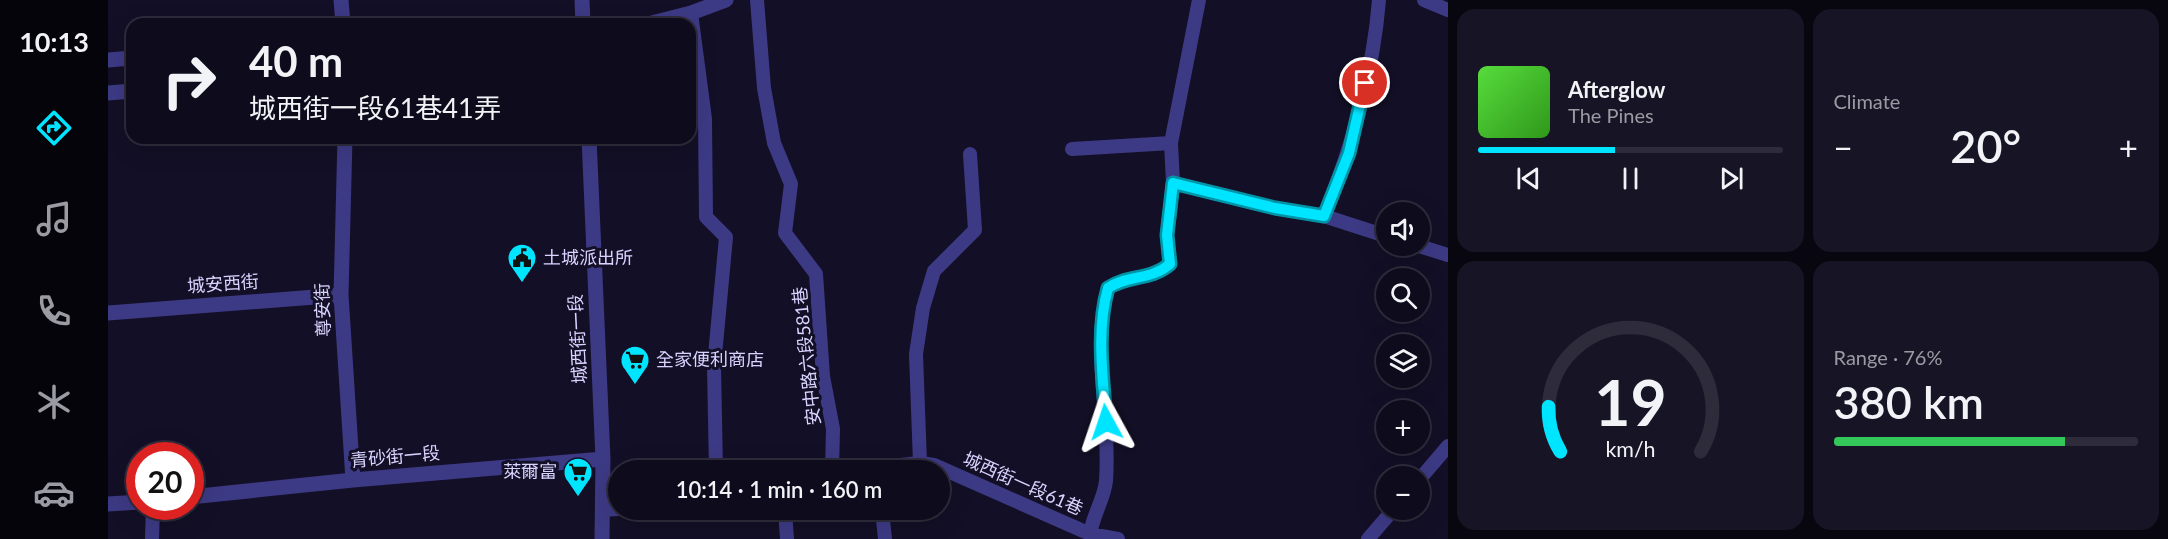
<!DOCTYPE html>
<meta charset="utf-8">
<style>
body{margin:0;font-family:Lato,"Noto Sans TC",sans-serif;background:#171425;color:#f1f3f6;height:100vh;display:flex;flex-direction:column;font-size:22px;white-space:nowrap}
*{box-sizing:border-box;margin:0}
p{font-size:20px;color:#9b9ba3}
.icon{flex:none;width:33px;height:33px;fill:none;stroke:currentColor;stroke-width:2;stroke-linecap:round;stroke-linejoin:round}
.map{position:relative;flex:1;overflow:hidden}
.sheet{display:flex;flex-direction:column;gap:9px;padding:9px;background:#08060f;width:720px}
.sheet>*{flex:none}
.guide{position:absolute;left:18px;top:18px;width:570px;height:126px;border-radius:18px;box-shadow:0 6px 24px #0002,0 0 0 2px #2e2b3b;background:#0e0b1c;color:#f1f3f6;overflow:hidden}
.fabs{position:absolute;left:1268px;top:202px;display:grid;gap:12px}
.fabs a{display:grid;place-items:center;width:54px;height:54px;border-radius:50%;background:#0e0b1c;box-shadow:0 6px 24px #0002,0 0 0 2px #2e2b3b;font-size:30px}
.speed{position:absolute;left:18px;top:442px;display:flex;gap:12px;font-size:30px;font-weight:700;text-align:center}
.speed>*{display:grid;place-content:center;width:78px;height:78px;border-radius:50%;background:#0e0b1c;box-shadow:0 6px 24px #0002,0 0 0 2px #2e2b3b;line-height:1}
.speed .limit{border:9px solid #d22;background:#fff;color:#111}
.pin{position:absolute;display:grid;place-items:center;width:51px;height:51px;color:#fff;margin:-26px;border:3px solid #fff;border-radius:50%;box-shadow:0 2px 6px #0007}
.me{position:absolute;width:66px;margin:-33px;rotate:355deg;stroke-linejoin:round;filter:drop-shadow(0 0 4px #0008)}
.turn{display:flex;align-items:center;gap:21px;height:126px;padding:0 24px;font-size:27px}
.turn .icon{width:78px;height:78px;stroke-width:2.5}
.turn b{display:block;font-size:42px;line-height:51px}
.big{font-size:45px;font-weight:600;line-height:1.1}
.sheet .tile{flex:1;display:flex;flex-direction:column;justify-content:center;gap:9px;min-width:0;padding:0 21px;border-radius:18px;background:#171425}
.sheet .dial{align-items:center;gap:0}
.dial svg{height:156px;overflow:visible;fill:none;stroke:#2e2b3b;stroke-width:7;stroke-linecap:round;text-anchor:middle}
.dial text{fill:#f1f3f6;stroke:none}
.song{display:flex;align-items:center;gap:18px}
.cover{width:72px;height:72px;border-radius:9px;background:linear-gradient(135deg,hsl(110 70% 55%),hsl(110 70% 35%))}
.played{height:6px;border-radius:3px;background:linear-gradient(90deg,#00e5ff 45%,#2e2b3b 45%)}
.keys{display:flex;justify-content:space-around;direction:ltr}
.heat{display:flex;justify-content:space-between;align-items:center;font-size:33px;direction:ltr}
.charge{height:9px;border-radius:4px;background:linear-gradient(90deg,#34c759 76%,#2e2b3b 0)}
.sheet .tiles{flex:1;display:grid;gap:9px;grid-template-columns:repeat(2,1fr)}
.trip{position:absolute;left:500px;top:460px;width:342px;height:60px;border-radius:30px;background:#0e0b1c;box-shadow:0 6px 24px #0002,0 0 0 2px #2e2b3b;font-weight:600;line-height:60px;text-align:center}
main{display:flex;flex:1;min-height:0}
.tabs{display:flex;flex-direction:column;width:108px;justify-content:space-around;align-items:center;background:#06040b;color:#9b9ba3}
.tabs .icon{width:42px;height:42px}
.tabs .active{color:#00e5ff}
.tabs b{font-size:27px;color:#f1f3f6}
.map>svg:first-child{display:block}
</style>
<main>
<nav class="tabs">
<b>10:13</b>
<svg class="icon active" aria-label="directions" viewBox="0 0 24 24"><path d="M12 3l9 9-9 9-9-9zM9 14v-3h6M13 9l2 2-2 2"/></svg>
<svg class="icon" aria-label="music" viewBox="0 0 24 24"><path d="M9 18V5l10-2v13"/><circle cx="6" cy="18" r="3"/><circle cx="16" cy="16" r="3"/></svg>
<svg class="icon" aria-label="phone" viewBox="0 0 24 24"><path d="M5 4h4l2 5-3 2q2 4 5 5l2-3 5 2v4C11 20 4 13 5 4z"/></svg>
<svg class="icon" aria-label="climate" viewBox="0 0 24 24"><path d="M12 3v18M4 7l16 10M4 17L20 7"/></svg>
<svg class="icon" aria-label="car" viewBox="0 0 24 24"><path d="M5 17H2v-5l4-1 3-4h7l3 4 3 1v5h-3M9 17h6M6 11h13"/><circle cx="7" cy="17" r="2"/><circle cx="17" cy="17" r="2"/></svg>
</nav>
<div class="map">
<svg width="1340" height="539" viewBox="0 0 1340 539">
<rect width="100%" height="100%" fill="#130f26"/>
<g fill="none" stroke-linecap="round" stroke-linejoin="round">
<path stroke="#3d3a85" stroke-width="14" d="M649,0L656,88L666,143L683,184L677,233L708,274L715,376L725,429L724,471
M1316,0L1340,10
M583,13L597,119L598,217L618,237L606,366L608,471
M964,149L1063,143
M1065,183L1167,208L1216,216L1278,236
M1216,216C1244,147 1265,75 1271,0
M1311,246L1340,255
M812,463L808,354L815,308L826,271L867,230L862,154
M733,471L812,463L826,465L982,534L1010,539
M1311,480L1340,446
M494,510L510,509
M677,510L679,539
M774,510L777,539
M44,539L45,507
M982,539C982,519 996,501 998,481C1003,418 983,349 1000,288C1021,274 1042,281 1062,264L1059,235L1065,183L1063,143L1091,0
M1260,539L1285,510"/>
<path stroke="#3d3a85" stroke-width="15" d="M233,0L235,24
M474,0L475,24
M237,138L233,295L245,480
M481,138L495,459L494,539
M0,313L233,295
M82,497L245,480L495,459
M0,504L32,502"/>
<path stroke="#3d3a85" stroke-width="15" d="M540,24L583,13L618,0
M0,60L24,58
M0,93L24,91"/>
</g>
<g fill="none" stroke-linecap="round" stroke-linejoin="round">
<g stroke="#0095a6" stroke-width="15">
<path id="route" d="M998,422C995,378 988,330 1000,288C1021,274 1042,281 1062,264L1059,235L1065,183L1167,208L1216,216L1241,153L1257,83"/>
</g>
<use href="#route" stroke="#00e5ff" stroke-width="10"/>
</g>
<defs>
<g id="civic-pin" transform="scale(1.5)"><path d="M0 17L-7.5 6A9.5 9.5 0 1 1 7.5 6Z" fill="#00e5ff" stroke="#130f26"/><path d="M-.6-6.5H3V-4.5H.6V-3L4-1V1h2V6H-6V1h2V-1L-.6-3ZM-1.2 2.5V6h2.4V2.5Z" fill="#111"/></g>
<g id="supermarket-pin" transform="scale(1.5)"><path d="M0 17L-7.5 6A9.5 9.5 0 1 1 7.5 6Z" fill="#00e5ff" stroke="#130f26"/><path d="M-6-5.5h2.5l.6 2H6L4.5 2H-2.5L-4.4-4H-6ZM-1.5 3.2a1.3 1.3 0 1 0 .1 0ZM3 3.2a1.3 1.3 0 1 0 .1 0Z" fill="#111"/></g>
</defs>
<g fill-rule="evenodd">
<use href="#civic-pin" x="414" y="258"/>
<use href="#supermarket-pin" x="527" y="360"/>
<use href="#supermarket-pin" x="470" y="472"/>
</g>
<g text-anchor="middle" stroke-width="6" stroke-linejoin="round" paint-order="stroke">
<g font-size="18" fill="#d9d4ff" stroke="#130f26" text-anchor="start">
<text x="435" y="264">土城派出所</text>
<text x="548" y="366">全家便利商店</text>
<text x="449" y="478" text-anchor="end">萊爾富</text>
</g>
<g font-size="18" fill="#d9d4ff" stroke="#130f26">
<text transform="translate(115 284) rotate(-4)" y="6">城安西街</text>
<text transform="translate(215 310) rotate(-92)" y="6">尊安街</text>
<text transform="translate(470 339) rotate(-93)" y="6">城西街一段</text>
<text transform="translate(699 356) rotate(-96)" y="6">安中路六段581巷</text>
<text transform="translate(287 457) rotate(-5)" y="6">青砂街一段</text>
<text transform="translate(915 484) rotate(24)" y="6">城西街一段61巷</text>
</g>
</g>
</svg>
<div class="fabs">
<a><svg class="icon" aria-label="sound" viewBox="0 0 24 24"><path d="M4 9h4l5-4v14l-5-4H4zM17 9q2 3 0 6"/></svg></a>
<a><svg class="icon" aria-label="search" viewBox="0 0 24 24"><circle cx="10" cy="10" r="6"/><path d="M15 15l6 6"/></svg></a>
<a><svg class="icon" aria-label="layers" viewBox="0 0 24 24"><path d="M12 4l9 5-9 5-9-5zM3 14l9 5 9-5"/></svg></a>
<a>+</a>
<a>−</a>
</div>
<div class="speed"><div class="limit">20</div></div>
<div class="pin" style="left:1257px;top:83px;background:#d93025"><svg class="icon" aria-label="arrive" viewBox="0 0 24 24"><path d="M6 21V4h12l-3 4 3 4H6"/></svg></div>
<svg class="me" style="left:998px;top:422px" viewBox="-20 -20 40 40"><path d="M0-17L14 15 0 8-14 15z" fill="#00e5ff" stroke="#fff" stroke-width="4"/></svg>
<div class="trip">10:14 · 1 min · 160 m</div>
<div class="guide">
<div class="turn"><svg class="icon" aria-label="right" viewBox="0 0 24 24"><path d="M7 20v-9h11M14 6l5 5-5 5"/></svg><div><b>40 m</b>城西街一段61巷41弄</div></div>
</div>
</div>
<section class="sheet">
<div class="tiles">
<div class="tile">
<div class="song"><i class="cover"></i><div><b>Afterglow</b><p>The Pines</p></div></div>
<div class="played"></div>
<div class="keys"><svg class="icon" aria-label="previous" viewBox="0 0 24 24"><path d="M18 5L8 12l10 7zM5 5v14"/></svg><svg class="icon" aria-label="pause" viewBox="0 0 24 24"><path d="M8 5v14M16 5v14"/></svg><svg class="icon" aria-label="next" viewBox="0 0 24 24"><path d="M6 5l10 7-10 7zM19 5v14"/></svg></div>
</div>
<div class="tile"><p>Climate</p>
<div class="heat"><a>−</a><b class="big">20°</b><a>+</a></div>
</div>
<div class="tile dial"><svg viewBox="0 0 100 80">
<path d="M14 69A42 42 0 1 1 86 69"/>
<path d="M14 69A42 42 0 0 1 8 46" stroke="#00e5ff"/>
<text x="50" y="56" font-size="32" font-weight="700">19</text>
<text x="50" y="72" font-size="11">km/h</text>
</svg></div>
<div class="tile"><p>Range · 76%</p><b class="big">380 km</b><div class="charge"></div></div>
</div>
</section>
</main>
